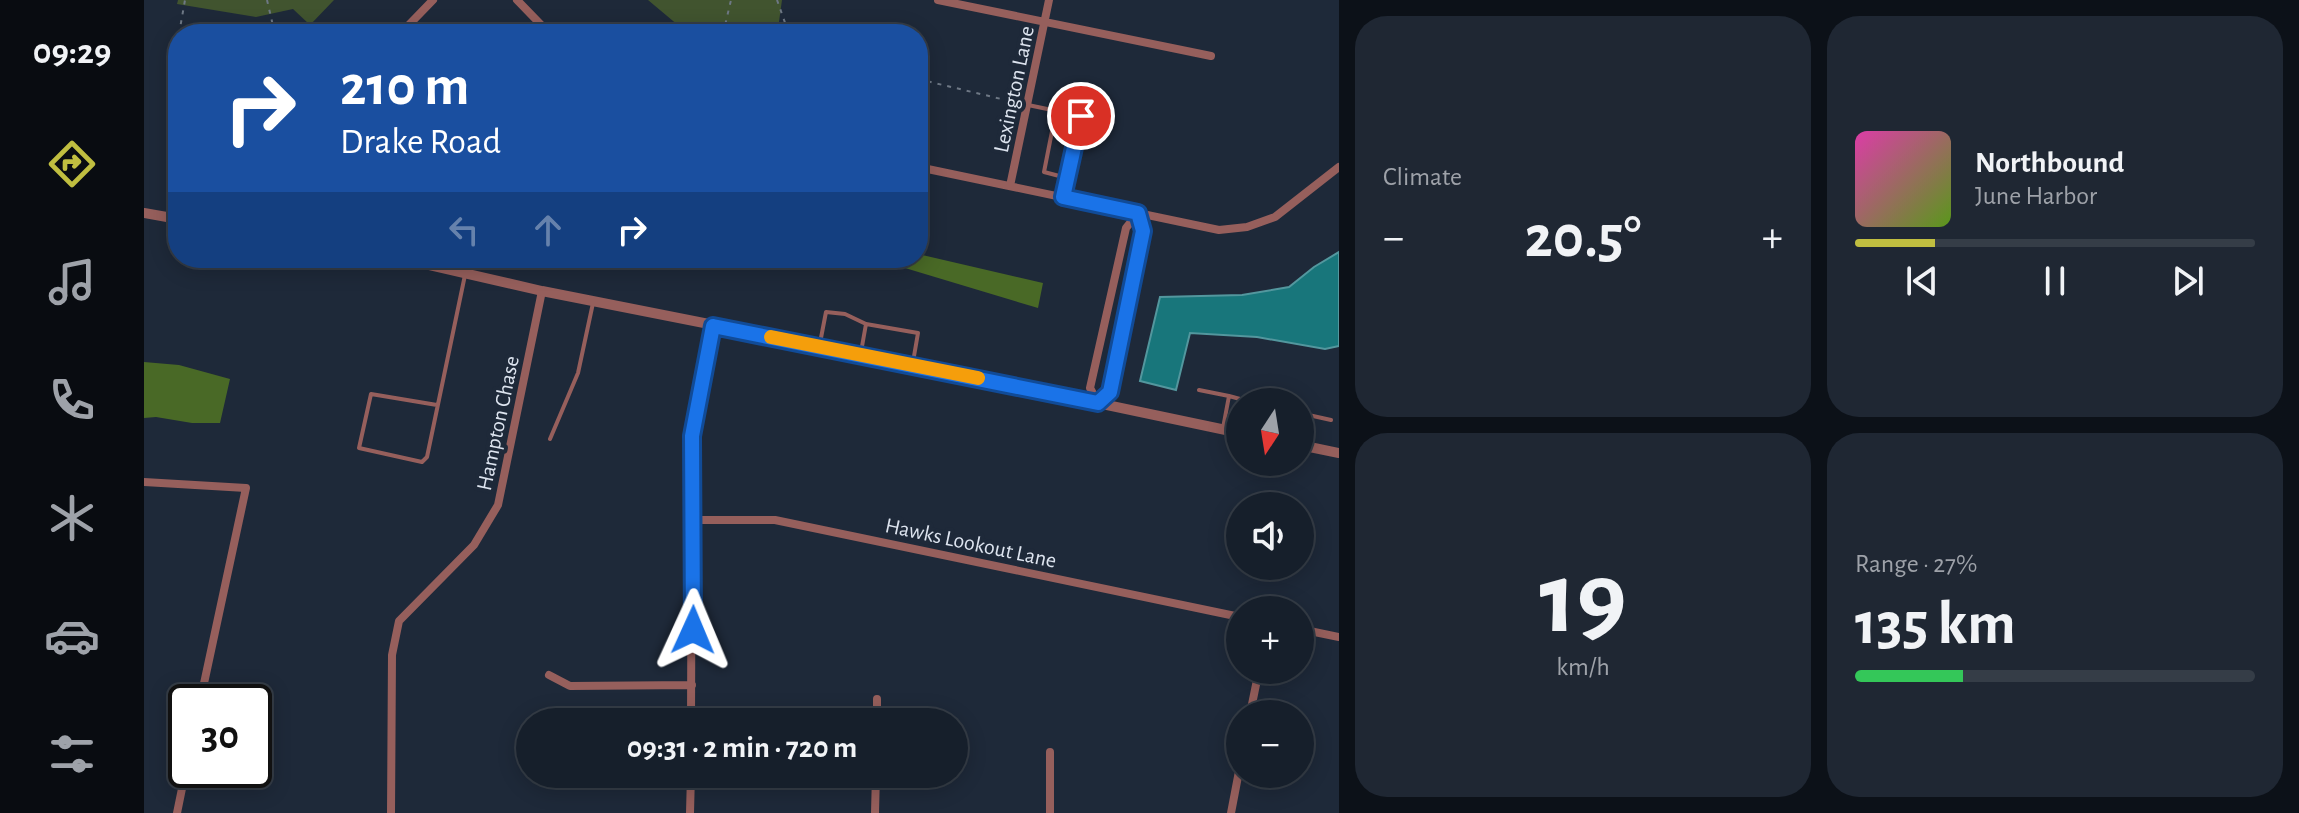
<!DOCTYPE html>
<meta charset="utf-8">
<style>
body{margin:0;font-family:"Alegreya Sans",sans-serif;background:#1f2733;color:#f1f3f6;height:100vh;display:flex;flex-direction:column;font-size:30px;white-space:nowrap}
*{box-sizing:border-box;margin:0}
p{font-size:26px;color:#9ea2a9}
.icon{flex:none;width:44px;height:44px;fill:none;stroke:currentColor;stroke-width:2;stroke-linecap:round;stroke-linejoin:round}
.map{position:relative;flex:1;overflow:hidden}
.panel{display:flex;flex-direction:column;gap:16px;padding:16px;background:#0c1118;width:960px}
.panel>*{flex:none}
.banner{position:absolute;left:24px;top:24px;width:760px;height:244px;border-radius:32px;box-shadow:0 4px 20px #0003,0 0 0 2px #353d47;background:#1a4fa0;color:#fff;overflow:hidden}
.needle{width:52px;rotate:192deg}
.fabs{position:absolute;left:1082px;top:388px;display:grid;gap:16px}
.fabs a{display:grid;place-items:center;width:88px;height:88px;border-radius:50%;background:#161f2b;box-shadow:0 4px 20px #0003,0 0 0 2px #353d47;font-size:40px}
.speed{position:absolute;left:24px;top:684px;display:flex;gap:16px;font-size:40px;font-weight:700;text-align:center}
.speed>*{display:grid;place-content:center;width:104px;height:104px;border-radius:50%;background:#161f2b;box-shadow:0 4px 20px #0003,0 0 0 2px #353d47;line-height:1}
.speed .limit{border:4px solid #111;border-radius:12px;background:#fff;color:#111}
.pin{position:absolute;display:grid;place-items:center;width:68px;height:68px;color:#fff;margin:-34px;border:4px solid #fff;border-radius:50%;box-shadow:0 2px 8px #0007}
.me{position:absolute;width:88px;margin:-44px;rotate:1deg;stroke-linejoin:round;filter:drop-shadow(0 0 6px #0008)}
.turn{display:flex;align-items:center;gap:28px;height:168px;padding:0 40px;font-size:36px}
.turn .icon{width:104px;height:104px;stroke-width:2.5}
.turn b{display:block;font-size:56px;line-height:68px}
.lanes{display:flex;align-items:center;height:76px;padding:0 40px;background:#0003;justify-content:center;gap:40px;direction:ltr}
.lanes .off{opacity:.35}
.big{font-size:60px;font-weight:700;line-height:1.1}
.panel .tile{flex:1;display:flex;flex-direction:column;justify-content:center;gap:12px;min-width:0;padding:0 28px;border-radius:32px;background:#1f2733}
.panel .dial{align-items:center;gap:0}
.dial b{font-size:104px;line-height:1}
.song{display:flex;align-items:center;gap:24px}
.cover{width:96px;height:96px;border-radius:12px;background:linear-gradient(135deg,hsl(320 70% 55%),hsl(90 70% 35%))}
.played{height:8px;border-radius:4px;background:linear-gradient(90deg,#c0be40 20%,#353d47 20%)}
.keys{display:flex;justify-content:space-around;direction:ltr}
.heat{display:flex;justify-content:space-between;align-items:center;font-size:44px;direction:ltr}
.charge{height:12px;border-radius:6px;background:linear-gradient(90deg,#34c759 27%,#353d47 0)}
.panel .tiles{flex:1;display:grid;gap:16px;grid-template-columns:repeat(2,1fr)}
.trip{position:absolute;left:372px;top:708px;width:452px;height:80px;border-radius:40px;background:#161f2b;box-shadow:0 4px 20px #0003,0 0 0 2px #353d47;font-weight:700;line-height:80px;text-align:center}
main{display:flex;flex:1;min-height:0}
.menu{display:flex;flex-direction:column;width:144px;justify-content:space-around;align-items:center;background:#090c11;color:#9ea2a9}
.menu .icon{width:56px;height:56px}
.menu .selected{color:#c0be40}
.menu b{font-size:36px;color:#f1f3f6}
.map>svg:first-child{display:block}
</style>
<main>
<nav class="menu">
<b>09:29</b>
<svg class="icon selected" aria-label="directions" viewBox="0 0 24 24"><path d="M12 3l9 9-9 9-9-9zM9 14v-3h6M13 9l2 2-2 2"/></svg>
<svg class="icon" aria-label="music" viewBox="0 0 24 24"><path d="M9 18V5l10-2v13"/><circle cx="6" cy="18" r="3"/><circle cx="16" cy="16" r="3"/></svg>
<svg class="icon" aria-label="phone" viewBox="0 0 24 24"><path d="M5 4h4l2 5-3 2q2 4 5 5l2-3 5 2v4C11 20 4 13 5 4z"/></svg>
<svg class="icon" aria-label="climate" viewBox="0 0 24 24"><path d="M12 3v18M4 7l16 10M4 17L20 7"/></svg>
<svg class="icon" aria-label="car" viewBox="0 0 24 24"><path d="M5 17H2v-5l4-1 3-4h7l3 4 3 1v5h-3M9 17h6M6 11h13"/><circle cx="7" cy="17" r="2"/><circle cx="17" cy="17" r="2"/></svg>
<svg class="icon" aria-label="filters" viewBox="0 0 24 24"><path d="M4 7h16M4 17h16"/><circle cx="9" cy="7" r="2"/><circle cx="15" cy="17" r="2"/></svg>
</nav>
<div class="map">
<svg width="1195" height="813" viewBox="0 0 1195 813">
<rect width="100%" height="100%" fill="#1e2939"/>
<path fill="#41542f" d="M34,0H190L166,25L149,9L112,17L33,4Z
M504,0H638L634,29L535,26Z"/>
<path fill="#496926" d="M774,254L899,283L894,308L761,268L713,258H774Z
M0,362L35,365L86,379L76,423H48L12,417L0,418Z"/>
<path fill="#18767b" stroke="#53979e" stroke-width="2" d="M1195,252V346L1181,349L1113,337L1046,333L1032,390L996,381L1016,297L1098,295L1145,287L1170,267Z"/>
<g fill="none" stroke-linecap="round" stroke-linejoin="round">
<path stroke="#6e7885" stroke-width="2" stroke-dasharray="4 6" stroke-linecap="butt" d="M123,0L130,30L128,34
M633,0L645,34
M35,34L41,0
M579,34L587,0
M774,79L874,103"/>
<path stroke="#965f5c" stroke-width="4" d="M884,105L937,116L919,197
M912,111L900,172L923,178
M676,343L682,312L701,314L722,324
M717,352L722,324L774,333L769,362
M1055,390L1085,396
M293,405L227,394L215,448L278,462L283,457L321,275
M1079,428L1085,396L1107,402
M1156,435L1160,414L1187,420
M406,439L434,373L449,303"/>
<path stroke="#965f5c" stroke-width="8" d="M373,0L406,34
M794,0L1067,56
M256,34L289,0
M774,167L1075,230L1103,227L1131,217L1195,167
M866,186L905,0
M994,213L999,231L966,392L954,403L946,388L982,228Z
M0,482L102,488L56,702
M550,520H631L1096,617
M1156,629L1195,637
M405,675L426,686L548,685
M1106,714L1115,670
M547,722L548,436L569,326
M733,722V699
M33,813L42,769
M247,813L248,655L255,621L330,545L354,505L398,291
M546,813L547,774
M731,813L732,774
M906,813V752
M1087,813L1096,766"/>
<path stroke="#965f5c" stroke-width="10" d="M0,213L34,219
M254,258L398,291L768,364L1096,433
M1156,445L1195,453"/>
</g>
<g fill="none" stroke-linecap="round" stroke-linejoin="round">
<g stroke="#114b97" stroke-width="20">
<path id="route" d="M549,630L548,436L569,326L954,403L966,392L999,231L994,213L919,197L937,116"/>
</g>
<use href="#route" stroke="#1a73e8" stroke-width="14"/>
<path stroke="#f59e0b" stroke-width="14" d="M627,337L834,378"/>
</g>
<g text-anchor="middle" stroke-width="8" stroke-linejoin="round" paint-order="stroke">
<g font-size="22" fill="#dde4ef" stroke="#1e2939">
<text transform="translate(869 89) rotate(-78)" y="8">Lexington Lane</text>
<text transform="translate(353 423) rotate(-78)" y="8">Hampton Chase</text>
<text transform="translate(827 542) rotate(12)" y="8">Hawks Lookout Lane</text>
</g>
</g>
</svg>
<div class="fabs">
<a><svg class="needle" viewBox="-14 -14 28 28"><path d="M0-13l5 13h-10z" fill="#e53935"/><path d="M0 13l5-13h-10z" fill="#9ea2a9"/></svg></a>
<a><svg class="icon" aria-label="sound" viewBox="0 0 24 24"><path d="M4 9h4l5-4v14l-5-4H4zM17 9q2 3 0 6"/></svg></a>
<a>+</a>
<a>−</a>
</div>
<div class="speed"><div class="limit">30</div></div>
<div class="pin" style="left:937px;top:116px;background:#d93025"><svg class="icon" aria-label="arrive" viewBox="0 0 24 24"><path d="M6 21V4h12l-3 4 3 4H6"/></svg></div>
<svg class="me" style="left:549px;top:630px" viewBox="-20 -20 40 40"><path d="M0-17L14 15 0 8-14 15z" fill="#1a73e8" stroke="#fff" stroke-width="4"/></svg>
<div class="trip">09:31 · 2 min · 720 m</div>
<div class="banner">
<div class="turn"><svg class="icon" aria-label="right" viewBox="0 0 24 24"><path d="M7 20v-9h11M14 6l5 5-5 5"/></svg><div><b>210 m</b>Drake Road</div></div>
<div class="lanes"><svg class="icon off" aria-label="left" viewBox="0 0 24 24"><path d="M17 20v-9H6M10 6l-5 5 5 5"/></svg><svg class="icon off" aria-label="ahead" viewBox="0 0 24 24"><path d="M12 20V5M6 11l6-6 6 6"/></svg><svg class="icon" aria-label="right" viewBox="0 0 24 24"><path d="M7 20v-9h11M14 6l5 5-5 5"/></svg></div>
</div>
</div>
<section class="panel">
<div class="tiles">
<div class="tile"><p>Climate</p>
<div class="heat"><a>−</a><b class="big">20.5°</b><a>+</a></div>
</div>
<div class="tile">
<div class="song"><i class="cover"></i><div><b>Northbound</b><p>June Harbor</p></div></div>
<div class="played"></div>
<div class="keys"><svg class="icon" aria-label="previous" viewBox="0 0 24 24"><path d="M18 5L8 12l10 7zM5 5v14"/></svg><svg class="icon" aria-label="pause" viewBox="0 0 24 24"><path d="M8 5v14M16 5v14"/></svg><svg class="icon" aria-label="next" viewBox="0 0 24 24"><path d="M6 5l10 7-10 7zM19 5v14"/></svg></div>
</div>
<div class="tile dial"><b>19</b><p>km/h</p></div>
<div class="tile"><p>Range · 27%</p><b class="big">135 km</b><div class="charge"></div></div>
</div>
</section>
</main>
